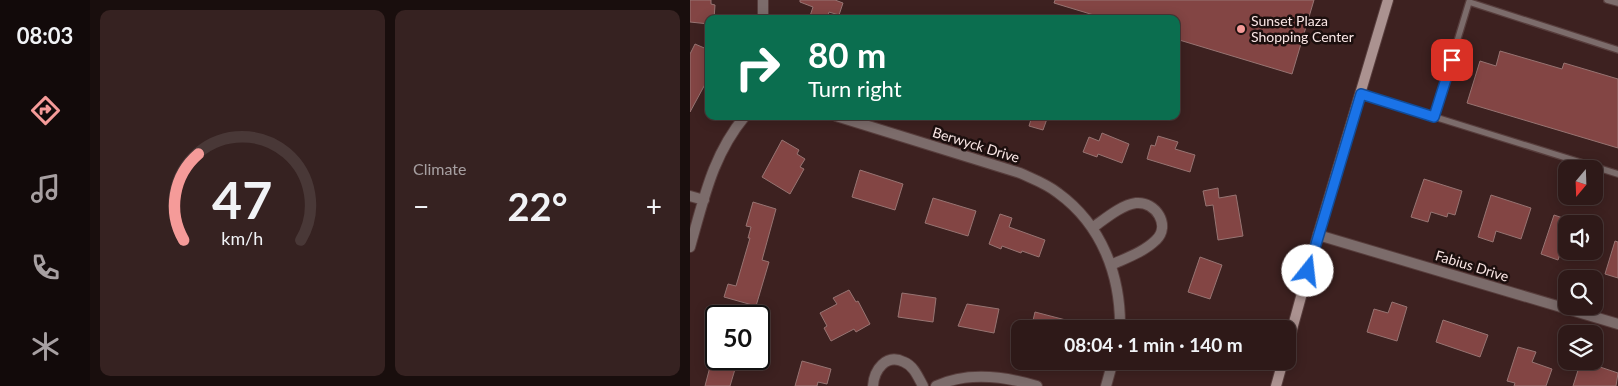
<!DOCTYPE html>
<meta charset="utf-8">
<style>
body{margin:0;font-family:Lato,sans-serif;background:#362221;color:#f1f3f6;height:100vh;display:flex;flex-direction:column;font-size:19px;white-space:nowrap}
*{box-sizing:border-box;margin:0}
p{font-size:16px;color:#a7a0a2}
.icon{flex:none;width:28px;height:28px;fill:none;stroke:currentColor;stroke-width:2;stroke-linecap:round;stroke-linejoin:round}
.map{position:relative;flex:1;overflow:hidden}
.side{display:flex;flex-direction:column;gap:10px;padding:10px;background:#190e0d;width:600px}
.side>*{flex:none}
.banner{position:absolute;left:15px;top:15px;width:475px;height:105px;border-radius:10px;box-shadow:0 2px 12px #0003,0 0 0 1px #493837;background:#0b6e4f;color:#fff;overflow:hidden}
.needle{width:32px;rotate:199deg}
.tools{position:absolute;left:868px;top:160px;display:grid;gap:10px}
.tools a{display:grid;place-items:center;width:45px;height:45px;border-radius:10px;background:#2e1918;box-shadow:0 2px 12px #0003,0 0 0 1px #493837;font-size:25px}
.speed{position:absolute;left:15px;top:305px;display:flex;gap:10px;font-size:25px;font-weight:700;text-align:center}
.speed>*{display:grid;place-content:center;width:65px;height:65px;border-radius:50%;background:#2e1918;box-shadow:0 2px 12px #0003,0 0 0 1px #493837;line-height:1}
.speed .limit{border:2px solid #111;border-radius:8px;background:#fff;color:#111}
.pin{position:absolute;display:grid;place-items:center;width:42px;height:42px;color:#fff;margin:-21px;border-radius:10px;box-shadow:0 2px 8px #0006}
.me{position:absolute;width:55px;margin:-28px;rotate:16deg;stroke-linejoin:round;filter:drop-shadow(0 0 4px #0008)}
.turn{display:flex;align-items:center;gap:18px;height:105px;padding:0 20px;font-size:22px}
.turn .icon{width:65px;height:65px;stroke-width:2.5}
.turn b{display:block;font-size:35px;line-height:42px}
.big{font-size:38px;font-weight:700;line-height:1.1}
.side .widget{flex:1;display:flex;flex-direction:column;justify-content:center;gap:8px;min-width:0;padding:0 18px;border-radius:10px;background:#362221}
.side .dial{align-items:center;gap:0}
.dial svg{height:130px;overflow:visible;fill:none;stroke:#493837;stroke-width:7;stroke-linecap:round;text-anchor:middle}
.dial text{fill:#f1f3f6;stroke:none}
.heat{display:flex;justify-content:space-between;align-items:center;font-size:28px;direction:ltr}
.side .tiles{flex:1;display:grid;gap:10px;grid-template-columns:repeat(2,1fr)}
.trip{position:absolute;left:321px;top:320px;width:285px;height:50px;border-radius:10px;background:#2e1918;box-shadow:0 2px 12px #0003,0 0 0 1px #493837;font-weight:700;line-height:50px;text-align:center}
main{display:flex;flex:1;min-height:0}
.tabs{display:flex;flex-direction:column;width:90px;justify-content:space-around;align-items:center;background:#120a0a;color:#a7a0a2}
.tabs .icon{width:35px;height:35px}
.tabs .current{color:#f59b99}
.tabs b{font-size:22px;color:#f1f3f6}
.map>svg:first-child{display:block}
</style>
<main>
<nav class="tabs">
<b>08:03</b>
<svg class="icon current" aria-label="directions" viewBox="0 0 24 24"><path d="M12 3l9 9-9 9-9-9zM9 14v-3h6M13 9l2 2-2 2"/></svg>
<svg class="icon" aria-label="music" viewBox="0 0 24 24"><path d="M9 18V5l10-2v13"/><circle cx="6" cy="18" r="3"/><circle cx="16" cy="16" r="3"/></svg>
<svg class="icon" aria-label="phone" viewBox="0 0 24 24"><path d="M5 4h4l2 5-3 2q2 4 5 5l2-3 5 2v4C11 20 4 13 5 4z"/></svg>
<svg class="icon" aria-label="climate" viewBox="0 0 24 24"><path d="M12 3v18M4 7l16 10M4 17L20 7"/></svg>
</nav>
<section class="side">
<div class="tiles">
<div class="widget dial"><svg viewBox="0 0 100 80">
<path d="M14 69A42 42 0 1 1 86 69"/>
<path d="M14 69A42 42 0 0 1 23 16" stroke="#f59b99"/>
<text x="50" y="56" font-size="32" font-weight="700">47</text>
<text x="50" y="72" font-size="11">km/h</text>
</svg></div>
<div class="widget"><p>Climate</p>
<div class="heat"><a>−</a><b class="big">22°</b><a>+</a></div>
</div>
</div>
</section>
<div class="map">
<svg width="928" height="386" viewBox="0 0 928 386">
<rect width="100%" height="100%" fill="#3d2120"/>
<path fill="#834544" stroke="#977472" d="M0,0H21V4L25,5L24,19H19V24L0,22Z
M110,0H145L153,3L149,15L139,12L137,19H119L123,7L110,2Z
M365,0H624L602,74L486,39V19H417L364,3Z
M5,44L19,50V77L0,112V54Z
M810,51L872,69L874,63L928,79V148L777,103L790,61L806,66Z
M342,116H358L353,130L339,126Z
M412,133L439,144L432,163L408,154L407,157L393,152L399,137L409,141Z
M468,136L488,142L485,149L505,155L500,172L457,159L461,145L465,146Z
M92,140L109,150L107,154L115,159L110,167L114,169L100,194L72,177Z
M170,170L213,184L205,210L162,197Z
M734,179L772,191L765,215L758,213L757,217L741,212L738,222L721,217Z
M528,188L529,198L546,195L553,236L528,240L523,205L516,206L513,191Z
M801,195L841,208L831,239L806,231L803,242L788,237Z
M243,198L286,211L278,236L235,223Z
M63,202L86,209L72,260L79,262L66,306L34,297L38,284L46,286L60,238H58L61,227L56,226Z
M310,214L322,218L319,227L355,240L349,257L332,251L331,253L312,246L311,249L299,244Z
M864,215L876,219V250L872,249L868,260L851,254Z
M925,241L928,242V278L915,274Z
M510,257L532,265L520,299L498,292Z
M159,290L166,302L168,301L180,324L166,332L164,329L141,341L134,328L137,326L130,313L147,304L143,298Z
M212,293L246,298L243,322L208,317Z
M702,302L717,307L707,341L677,332L684,309L698,313Z
M277,304L309,309L304,333L268,326Z
M345,312L395,325V329H341Z
M753,320L798,335L790,357L746,342Z
M828,347L846,352L842,362L862,369L856,386H824L825,383L817,381Z
M22,359H48L40,386H15Z
M112,361L141,369L137,384L128,382L127,386H105Z
M891,361H908L907,366L928,373L926,386H883Z"/>
<g fill="none" stroke-linecap="round" stroke-linejoin="round">
<g stroke="#573d3c" stroke-width="8">
<path id="service" d="M917,0L928,3
M671,94L928,174
M744,117L779,2L928,50"/>
</g>
<g stroke="#573d3c" stroke-width="12">
<path id="minor" d="M73,0V19
M146,116L330,173C343,179 357,184 368,193C412,225 431,276 430,329
M0,196L14,200
M402,228C415,219 431,205 446,203C466,201 481,226 466,240C454,252 436,258 421,265
M628,235L928,324
M0,247C14,199 22,156 55,116
M183,386C184,370 196,353 214,362C224,366 228,377 233,386
M246,386C278,371 314,376 347,386
M416,386L423,361"/>
</g>
<g stroke="#573d3c" stroke-width="12">
<path id="secondary" d="M598,344L628,235L698,0
M586,386L593,361"/>
</g>
<use href="#service" stroke="#7c6c6b" stroke-width="5.5"/>
<use href="#minor" stroke="#7c6c6b" stroke-width="10"/>
<use href="#secondary" stroke="#ab9290" stroke-width="10"/>
</g>
<g fill="none" stroke-linecap="round" stroke-linejoin="round">
<g stroke="#114b97" stroke-width="12">
<path id="route" d="M618,271L671,94L744,117L762,60"/>
</g>
<use href="#route" stroke="#1a73e8" stroke-width="9"/>
</g>
<circle fill="#f59b99" stroke="#1c0f0e" stroke-width="2" cx="551" cy="29" r="5"/>
<g text-anchor="middle" stroke-width="5" stroke-linejoin="round" paint-order="stroke">
<g font-size="14" fill="#fae6e5" stroke="#1c0f0e" text-anchor="start">
<text x="561" y="26">Sunset Plaza<tspan x="561" dy="16">Shopping Center</tspan></text>
</g>
<g font-size="14" fill="#fae6e5" stroke="#1c0f0e">
<text transform="translate(286 145) rotate(17)" y="5">Berwyck Drive</text>
<text transform="translate(782 266) rotate(17)" y="5">Fabius Drive</text>
</g>
</g>
</svg>
<div class="tools">
<a><svg class="needle" viewBox="-14 -14 28 28"><path d="M0-13l5 13h-10z" fill="#e53935"/><path d="M0 13l5-13h-10z" fill="#a7a0a2"/></svg></a>
<a><svg class="icon" aria-label="sound" viewBox="0 0 24 24"><path d="M4 9h4l5-4v14l-5-4H4zM17 9q2 3 0 6"/></svg></a>
<a><svg class="icon" aria-label="search" viewBox="0 0 24 24"><circle cx="10" cy="10" r="6"/><path d="M15 15l6 6"/></svg></a>
<a><svg class="icon" aria-label="layers" viewBox="0 0 24 24"><path d="M12 4l9 5-9 5-9-5zM3 14l9 5 9-5"/></svg></a>
</div>
<div class="speed"><div class="limit">50</div></div>
<div class="pin" style="left:762px;top:60px;background:#d93025"><svg class="icon" aria-label="arrive" viewBox="0 0 24 24"><path d="M6 21V4h12l-3 4 3 4H6"/></svg></div>
<svg class="me" style="left:618px;top:271px" viewBox="-20 -20 40 40"><circle r="19" fill="#fff"/><path d="M0-13L10 11 0 6-10 11z" fill="#1a73e8"/></svg>
<div class="trip">08:04 · 1 min · 140 m</div>
<div class="banner">
<div class="turn"><svg class="icon" aria-label="right" viewBox="0 0 24 24"><path d="M7 20v-9h11M14 6l5 5-5 5"/></svg><div><b>80 m</b>Turn right</div></div>
</div>
</div>
</main>
